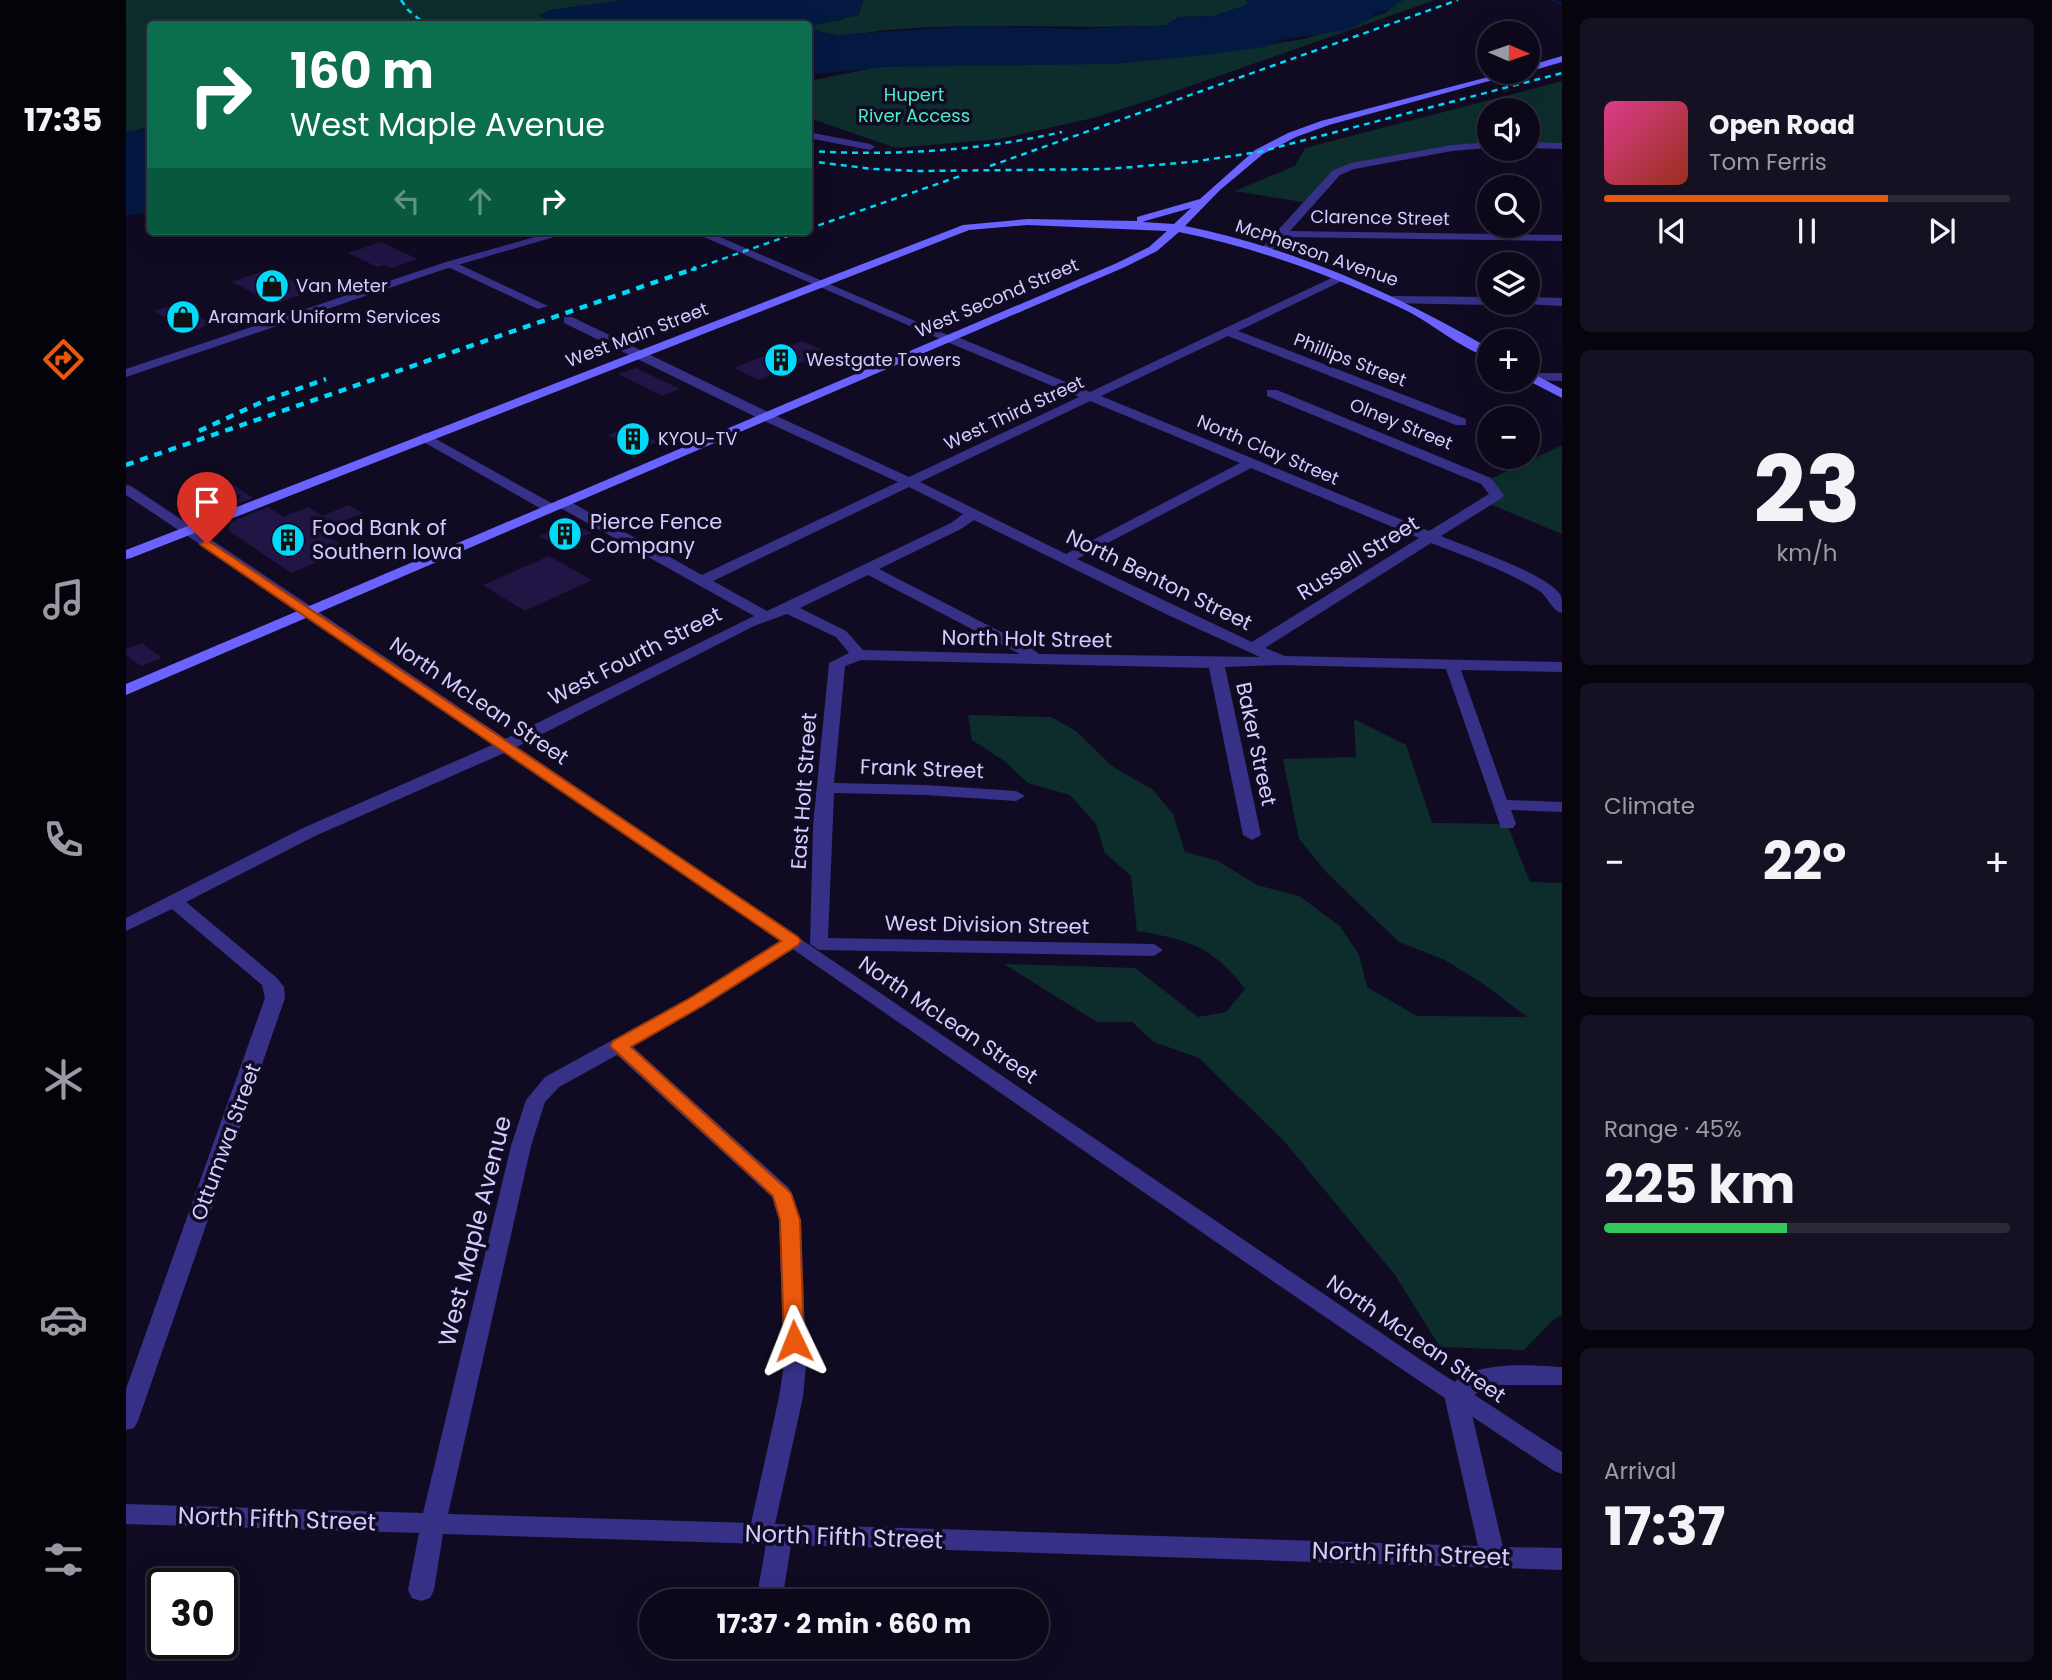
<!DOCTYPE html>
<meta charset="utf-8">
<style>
body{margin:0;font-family:Poppins,sans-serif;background:#151123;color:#f1f3f6;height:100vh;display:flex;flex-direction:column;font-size:26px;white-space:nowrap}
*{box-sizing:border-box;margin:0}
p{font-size:23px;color:#9a9aa2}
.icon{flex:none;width:38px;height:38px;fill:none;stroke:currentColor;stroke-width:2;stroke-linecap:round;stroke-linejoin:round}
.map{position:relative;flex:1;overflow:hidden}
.details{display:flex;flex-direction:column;gap:18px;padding:18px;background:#07040e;width:490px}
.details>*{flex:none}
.guide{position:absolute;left:21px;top:21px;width:665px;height:214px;border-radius:7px;box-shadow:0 7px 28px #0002,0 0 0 2px #2c2939;background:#0b6e4f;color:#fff;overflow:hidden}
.needle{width:46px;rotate:92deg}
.buttons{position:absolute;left:1351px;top:21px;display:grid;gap:14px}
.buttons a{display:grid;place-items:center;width:63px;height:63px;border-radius:50%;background:#0c081a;box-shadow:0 7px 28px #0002,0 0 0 2px #2c2939;font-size:35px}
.speed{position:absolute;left:21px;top:1568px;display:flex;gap:14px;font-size:35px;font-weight:700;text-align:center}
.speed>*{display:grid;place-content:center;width:91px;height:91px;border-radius:50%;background:#0c081a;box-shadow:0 7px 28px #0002,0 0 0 2px #2c2939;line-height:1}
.speed .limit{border:4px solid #111;border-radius:10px;background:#fff;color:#111}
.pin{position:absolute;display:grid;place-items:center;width:60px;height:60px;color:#fff;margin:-72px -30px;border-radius:50% 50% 50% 0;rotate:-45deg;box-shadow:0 0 7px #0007}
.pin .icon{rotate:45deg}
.me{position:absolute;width:77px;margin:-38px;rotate:358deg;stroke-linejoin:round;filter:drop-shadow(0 0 5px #0008)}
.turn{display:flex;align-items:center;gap:24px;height:147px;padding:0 28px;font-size:32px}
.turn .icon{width:91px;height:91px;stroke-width:2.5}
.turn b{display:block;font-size:49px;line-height:60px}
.lanes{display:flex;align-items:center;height:66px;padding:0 28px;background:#0003;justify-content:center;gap:35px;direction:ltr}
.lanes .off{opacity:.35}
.big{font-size:52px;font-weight:700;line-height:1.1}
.details .tile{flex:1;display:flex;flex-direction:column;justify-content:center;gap:10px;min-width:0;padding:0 24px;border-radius:10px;background:#151123}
.details .dial{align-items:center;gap:0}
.dial b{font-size:91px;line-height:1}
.song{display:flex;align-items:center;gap:21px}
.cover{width:84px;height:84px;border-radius:10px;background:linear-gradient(135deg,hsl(330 70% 55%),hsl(10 70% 35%))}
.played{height:7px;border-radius:4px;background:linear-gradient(90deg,#ea580c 70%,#2c2939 70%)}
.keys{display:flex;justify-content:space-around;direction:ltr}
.heat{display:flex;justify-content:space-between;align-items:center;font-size:38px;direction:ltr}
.charge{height:10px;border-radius:5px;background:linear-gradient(90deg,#34c759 45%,#2c2939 0)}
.trip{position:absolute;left:513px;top:1589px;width:410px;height:70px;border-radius:35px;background:#0c081a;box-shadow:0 7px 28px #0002,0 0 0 2px #2c2939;font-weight:700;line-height:70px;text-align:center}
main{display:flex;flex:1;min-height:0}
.tabs{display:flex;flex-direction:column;width:126px;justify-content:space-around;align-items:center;background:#05030a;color:#9a9aa2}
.tabs .icon{width:49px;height:49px}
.tabs .selected{color:#ea580c}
.tabs b{font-size:32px;color:#f1f3f6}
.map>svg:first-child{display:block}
</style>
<main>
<nav class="tabs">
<b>17:35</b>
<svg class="icon selected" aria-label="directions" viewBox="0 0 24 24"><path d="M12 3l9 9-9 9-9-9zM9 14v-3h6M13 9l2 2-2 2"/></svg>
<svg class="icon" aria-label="music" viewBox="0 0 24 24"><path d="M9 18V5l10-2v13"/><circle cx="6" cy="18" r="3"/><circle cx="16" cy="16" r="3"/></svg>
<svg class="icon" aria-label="phone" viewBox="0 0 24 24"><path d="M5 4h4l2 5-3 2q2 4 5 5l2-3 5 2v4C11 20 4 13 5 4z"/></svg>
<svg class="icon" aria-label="climate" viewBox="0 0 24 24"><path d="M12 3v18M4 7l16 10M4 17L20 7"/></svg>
<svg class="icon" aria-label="car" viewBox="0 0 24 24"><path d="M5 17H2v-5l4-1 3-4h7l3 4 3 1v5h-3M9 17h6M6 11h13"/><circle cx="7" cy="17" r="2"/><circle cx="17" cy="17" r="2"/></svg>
<svg class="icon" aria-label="filters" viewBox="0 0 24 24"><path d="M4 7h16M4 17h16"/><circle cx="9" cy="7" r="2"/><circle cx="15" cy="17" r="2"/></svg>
</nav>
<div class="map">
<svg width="1436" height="1680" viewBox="0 0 1436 1680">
<rect width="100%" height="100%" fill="#100b22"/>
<path fill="#0d2d2d" d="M0,0H497L426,10L413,15L428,24H24V127L0,132Z
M737,0H1120L1123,4L1088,16L1053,17L1040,25L1031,26C941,29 851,22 762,30C738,32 709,41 688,29L689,24L715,20L737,4Z
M1275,0H1309L1024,100L967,118L873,139L770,148L683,118V81L753,67L1111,50L1178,39L1259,13Z
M1436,81V146L1402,145V110H1363V145L1326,148L1210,173L1183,203L1109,191L1169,166L1179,148Z
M1436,445V534L1361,503L1371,495L1360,481Z
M842,715L925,717L950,731L986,766L1027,790L1047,814L1059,852L1092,861L1131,885L1173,896L1214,926L1233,955L1241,987L1291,1016L1401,1017L1359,985L1319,960L1273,942L1202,874L1173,839L1157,759L1230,757L1228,719L1280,745L1306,823L1381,824L1404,882L1436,883V1315L1427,1320L1398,1350L1314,1347L1269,1275L1158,1141L1073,1058L1028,1042L1006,1022H971L878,964L1009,968L1072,1017L1100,1012L1119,989C1088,947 1061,939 1011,931L1005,876L979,853L970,824L944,795L902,783L877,760L846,740Z"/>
<path fill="#041942" d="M497,0H737L733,15L687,25L691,31L711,35L846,26L951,29L1031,26L1040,25L1053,17L1089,16L1122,4L1120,0H1277L1264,9L1248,14V17L1222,30L1159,39L1138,47L1070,56L988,64L758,67L683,75L682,24H428L413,15L426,10Z
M24,127V211L0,216V132Z"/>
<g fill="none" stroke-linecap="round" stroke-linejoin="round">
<path stroke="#041942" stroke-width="2.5" d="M1426,0L1436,4"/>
</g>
<path fill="#201545" d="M255,242L292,259L266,268L259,265L251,267L222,253Z
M144,269L186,291L148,304L106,282Z
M51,304L86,324L63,332L28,311Z
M676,341L701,352L633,380L608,368Z
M510,368L554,389L536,396L492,374Z
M502,427L531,442L511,451L482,435Z
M105,483L127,498L111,504L115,494L66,513L51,504Z
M223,505L237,513L193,531L222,549L165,573L102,530L105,522L142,507L157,517L182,507L196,516Z
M445,522L465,533L433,547L413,536Z
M423,556L466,580L399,611L357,585Z
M16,643L36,658L15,666L0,655V649Z"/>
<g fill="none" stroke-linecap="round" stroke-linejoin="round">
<path fill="#363187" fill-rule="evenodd" d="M682,132L744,144L749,147L744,150L682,138Z
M1363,142V148L1326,151L1228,169L1214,175L1164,231L1436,235V241L1158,237L1143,253L1133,251L1206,171L1225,163L1326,145Z
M1402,142L1436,143V149L1402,148Z
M320,262H328L422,306L412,309L320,266Z
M1214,274L1220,278L1218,280L1112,331L1340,419V425H1330L1102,336L975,396L1303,531L1363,494L1355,484L1141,396V390H1151L1365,478L1378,495L1376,498L1315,536C1340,547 1423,574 1435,596C1436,601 1436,607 1436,613C1425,610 1422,596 1412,590C1379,570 1341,557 1305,543L1139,648L1159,656L1436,662V672L1335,670L1381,800L1436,802V812L1385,810L1390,824L1387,828H1375L1320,669L1152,665L1099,667L1135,835L1126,840L1117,835L1083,668L735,660L719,666L708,783L800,785L890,791L899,796L890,801L800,795L708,793L702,938L1028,944L1037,950L1028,956L693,950L684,944L687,826L703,663L723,653L710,637L661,614L628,626L385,750L189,836L60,902L150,977L158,987L159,998L12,1421L8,1428L0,1430V1389L139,998L136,985L46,909L0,931V918L177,828L373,742L628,616L431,506V500H441L576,575L772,482L634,419L438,323V317H446L644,413L783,477L953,397L821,342V336H829L964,392ZM964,401L1114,463L940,554L794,482ZM1125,468L1293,538L1126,642L951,559ZM783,487L837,514L825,523L641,611L587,581ZM848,520L1044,616L1134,657L913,654L904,647L753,569L835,529ZM742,575L892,653L893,654L737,650L720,631L674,608Z
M1267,296L1363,297V303H1368L1363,305L1263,303V297Z
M1402,297L1436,298V306L1398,304L1402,303Z
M1407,373H1436V381L1402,380V375Z
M299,433L429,505L431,508L424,512L419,511L294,440L292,437Z
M0,485L5,486L192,611L189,614H179L0,495Z
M666,935L675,941L673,945L579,1005L506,1046L663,1188L675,1220L680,1365L677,1397L649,1524L1352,1546L1318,1395C1337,1358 1402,1365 1436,1367V1385H1367L1342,1398L1377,1547L1436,1548V1570L665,1545L656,1601H630L640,1544L317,1534L308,1590L304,1598L295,1601L286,1598L282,1590L293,1533L0,1524V1504L297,1513L385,1146L400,1100L419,1077L565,997ZM491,1055L646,1197L653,1220L658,1365L653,1397L625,1523L322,1514L405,1146L419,1102L433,1087Z"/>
<path fill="#363187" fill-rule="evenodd" d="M430,231H449L328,266L0,377V369L320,262Z
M564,231H580L831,339L825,343L821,342Z
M184,606L1295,1360L1436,1452V1474L1428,1471C1176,1304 929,1130 681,959C514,843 344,732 179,614L176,611L179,608Z"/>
<path fill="#6b63ff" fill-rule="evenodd" d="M1436,56V62L1405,71L1402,72H1401L1402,66Z
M1381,72H1396L1203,125L1170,137L1137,154L1094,190L1059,226C1168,248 1268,293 1363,348V357C1336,350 1306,323 1279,310C1208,276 1131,248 1053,232L1031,251L999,267L0,695V684L991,263L1023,247L1041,231L902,225L843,230L5,558L0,559V550L837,225L902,219L1011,221V217L1074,199L1129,150L1162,133L1195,121ZM1065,208L1048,224L1017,222L1019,221Z
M1402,371L1436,389V398L1401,380Z"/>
<path stroke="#00d9f7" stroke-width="2.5" stroke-dasharray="6 5" stroke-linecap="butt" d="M275,0L282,10L299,24
M682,151C768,156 852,151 936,132
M682,161L747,169L793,171L981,169L1065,162L1133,152L1436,73
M864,166L1332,0
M682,229L837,175
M565,270L676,231"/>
<path stroke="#00d9f7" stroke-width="4.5" stroke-dasharray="8 7" stroke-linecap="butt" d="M73,431L138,401L200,379
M0,465L570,268"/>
</g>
<path fill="#ea580c" stroke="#983908" stroke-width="2" d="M81,540L672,937L675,941L672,945L578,1005L505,1047L665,1193L674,1220L678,1341L675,1347L668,1349L661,1347L658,1341L654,1220L647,1196L484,1046L487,1041L566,997L655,941L76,546L74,544Z"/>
<defs>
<g id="shop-disc" transform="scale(1.75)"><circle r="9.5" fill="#00d9f7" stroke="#100b22"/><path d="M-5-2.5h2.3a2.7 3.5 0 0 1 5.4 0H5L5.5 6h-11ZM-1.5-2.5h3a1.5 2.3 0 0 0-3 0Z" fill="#111"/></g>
<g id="building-disc" transform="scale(1.75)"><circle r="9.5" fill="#00d9f7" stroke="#100b22"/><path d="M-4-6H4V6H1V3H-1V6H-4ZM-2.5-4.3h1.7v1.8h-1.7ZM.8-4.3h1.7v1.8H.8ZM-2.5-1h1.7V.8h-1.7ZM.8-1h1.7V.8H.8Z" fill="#111"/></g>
</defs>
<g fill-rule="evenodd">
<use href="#shop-disc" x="146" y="286"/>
<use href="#shop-disc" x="57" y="317"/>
<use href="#building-disc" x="655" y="360"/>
<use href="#building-disc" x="507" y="439"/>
<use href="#building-disc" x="439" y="534"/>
<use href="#building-disc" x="162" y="540"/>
</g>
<g text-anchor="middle" stroke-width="7" stroke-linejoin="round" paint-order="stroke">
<g font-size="18" fill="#4cecc7" stroke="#100b22">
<text x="788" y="101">Hupert<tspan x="788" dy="21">River Access</tspan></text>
</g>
<g font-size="18" fill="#d3ccff" stroke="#100b22">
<text transform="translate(1254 218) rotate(1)" y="6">Clarence Street</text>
<text transform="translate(1191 253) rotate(19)" y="6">McPherson Avenue</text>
<text transform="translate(871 298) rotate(-23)" y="6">West Second Street</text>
<text transform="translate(511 335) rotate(-21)" y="6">West Main Street</text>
<text transform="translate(1224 360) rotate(21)" y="6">Phillips Street</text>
<text transform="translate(888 413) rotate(-25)" y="6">West Third Street</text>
<text transform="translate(1275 424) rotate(22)" y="6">Olney Street</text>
<text transform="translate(1142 450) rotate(23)" y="6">North Clay Street</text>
</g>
<g font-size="18" fill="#d3ccff" stroke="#100b22" text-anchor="start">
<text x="170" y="292">Van Meter</text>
<text x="82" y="323">Aramark Uniform Services</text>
<text x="680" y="366">Westgate Towers</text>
<text x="532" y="445">KYOU-TV</text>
</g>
<g font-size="21" fill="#d3ccff" stroke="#100b22" text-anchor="start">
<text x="464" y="529">Pierce Fence<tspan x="464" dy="24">Company</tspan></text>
<text x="186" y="535">Food Bank of<tspan x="186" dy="24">Southern Iowa</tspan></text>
</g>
<g font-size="21" fill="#d3ccff" stroke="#100b22">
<text transform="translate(1232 558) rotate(-32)" y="7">Russell Street</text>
<text transform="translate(1033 580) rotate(26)" y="7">North Benton Street</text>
<text transform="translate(901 639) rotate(1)" y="7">North Holt Street</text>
<text transform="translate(509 656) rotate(-27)" y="7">West Fourth Street</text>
<text transform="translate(353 701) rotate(34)" y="7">North McLean Street</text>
<text transform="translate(1130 744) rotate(78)" y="7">Baker Street</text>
<text transform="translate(796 769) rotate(2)" y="7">Frank Street</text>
<text transform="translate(678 791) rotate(-86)" y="7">East Holt Street</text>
<text transform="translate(861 925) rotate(1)" y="7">West Division Street</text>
<text transform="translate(822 1020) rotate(34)" y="7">North McLean Street</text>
<text transform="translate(100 1142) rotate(-70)" y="7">Ottumwa Street</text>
<text transform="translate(1290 1339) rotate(34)" y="7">North McLean Street</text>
</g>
<g font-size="24" fill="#d3ccff" stroke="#100b22">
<text transform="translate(349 1231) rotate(-76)" y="8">West Maple Avenue</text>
<text transform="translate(151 1519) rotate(2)" y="8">North Fifth Street</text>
<text transform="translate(718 1537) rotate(2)" y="8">North Fifth Street</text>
<text transform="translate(1285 1554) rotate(2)" y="8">North Fifth Street</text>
</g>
</g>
</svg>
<div class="buttons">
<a><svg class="needle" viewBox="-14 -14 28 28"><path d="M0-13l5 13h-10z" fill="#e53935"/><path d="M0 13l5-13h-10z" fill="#9a9aa2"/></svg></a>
<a><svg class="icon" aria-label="sound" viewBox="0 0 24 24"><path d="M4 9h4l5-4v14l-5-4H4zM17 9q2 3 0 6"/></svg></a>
<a><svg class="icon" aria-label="search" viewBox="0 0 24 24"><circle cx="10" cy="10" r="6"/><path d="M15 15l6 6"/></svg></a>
<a><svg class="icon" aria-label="layers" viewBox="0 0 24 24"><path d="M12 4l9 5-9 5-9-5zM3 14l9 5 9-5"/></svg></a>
<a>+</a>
<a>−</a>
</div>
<div class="speed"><div class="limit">30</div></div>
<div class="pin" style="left:81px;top:544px;background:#d93025"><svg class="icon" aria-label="arrive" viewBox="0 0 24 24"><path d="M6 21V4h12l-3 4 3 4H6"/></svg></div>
<svg class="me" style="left:668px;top:1341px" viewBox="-20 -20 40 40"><path d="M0-17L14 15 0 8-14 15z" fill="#ea580c" stroke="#fff" stroke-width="4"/></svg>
<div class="trip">17:37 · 2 min · 660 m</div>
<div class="guide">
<div class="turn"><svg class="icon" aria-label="right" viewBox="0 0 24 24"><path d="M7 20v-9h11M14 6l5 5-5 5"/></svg><div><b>160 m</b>West Maple Avenue</div></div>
<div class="lanes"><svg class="icon off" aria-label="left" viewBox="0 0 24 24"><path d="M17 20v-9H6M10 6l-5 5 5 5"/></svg><svg class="icon off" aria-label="ahead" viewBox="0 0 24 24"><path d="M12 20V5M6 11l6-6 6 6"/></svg><svg class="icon" aria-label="right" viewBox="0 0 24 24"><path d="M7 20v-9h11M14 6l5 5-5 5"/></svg></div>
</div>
</div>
<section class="details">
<div class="tile">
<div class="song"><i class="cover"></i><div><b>Open Road</b><p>Tom Ferris</p></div></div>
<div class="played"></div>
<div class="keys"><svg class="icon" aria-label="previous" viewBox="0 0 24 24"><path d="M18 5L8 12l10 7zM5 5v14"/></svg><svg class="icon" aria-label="pause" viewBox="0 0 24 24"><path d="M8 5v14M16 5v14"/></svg><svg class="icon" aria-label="next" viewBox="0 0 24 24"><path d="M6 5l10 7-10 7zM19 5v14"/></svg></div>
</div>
<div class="tile dial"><b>23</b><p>km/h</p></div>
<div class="tile"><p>Climate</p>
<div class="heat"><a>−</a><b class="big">22°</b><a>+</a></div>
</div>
<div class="tile"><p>Range · 45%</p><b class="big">225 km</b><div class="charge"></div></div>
<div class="tile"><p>Arrival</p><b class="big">17:37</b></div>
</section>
</main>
